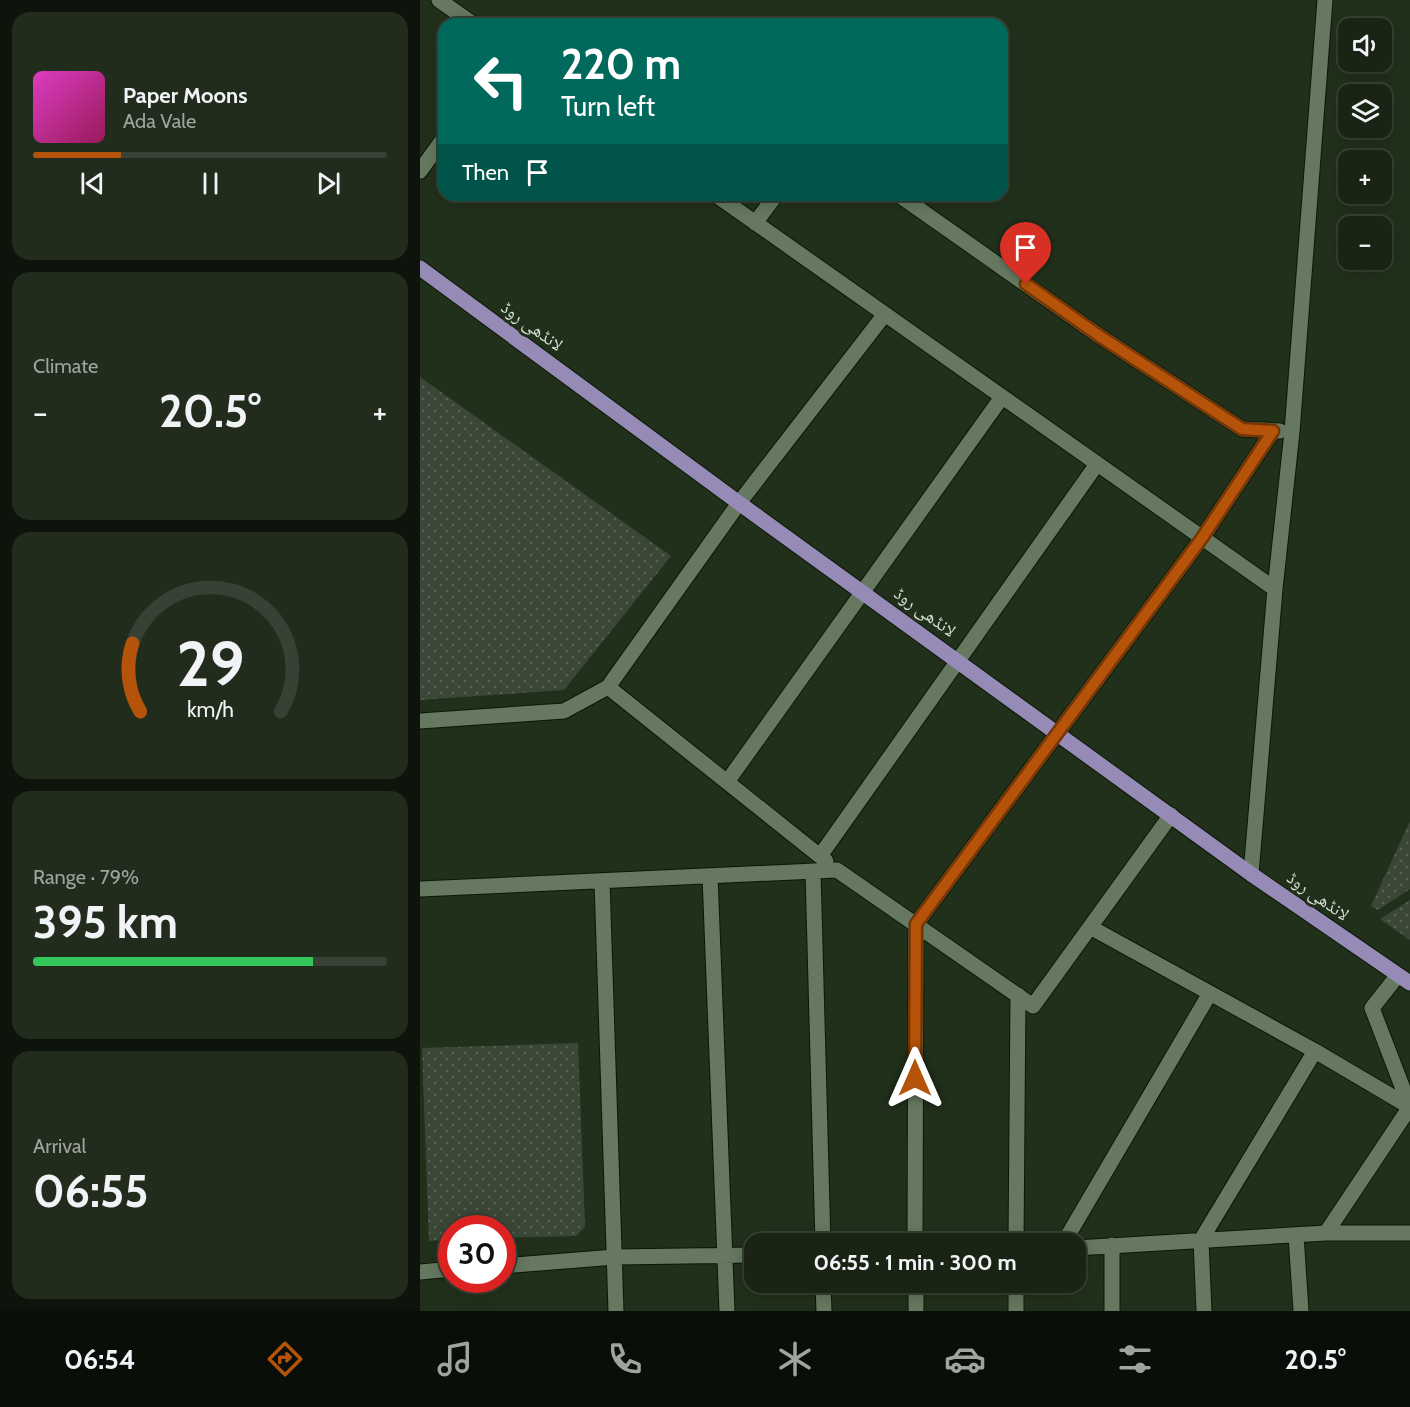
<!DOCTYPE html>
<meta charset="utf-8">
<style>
body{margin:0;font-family:Cabin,"Noto Naskh Arabic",sans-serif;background:#222c1d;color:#f1f3f6;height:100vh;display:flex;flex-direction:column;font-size:22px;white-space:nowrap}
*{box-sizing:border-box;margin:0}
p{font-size:20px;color:#9fa4a0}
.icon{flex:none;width:33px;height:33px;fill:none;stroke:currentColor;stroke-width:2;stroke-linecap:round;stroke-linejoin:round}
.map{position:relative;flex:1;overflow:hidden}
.side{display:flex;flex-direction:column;gap:12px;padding:12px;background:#0e140b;width:420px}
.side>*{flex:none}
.banner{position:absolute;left:18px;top:18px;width:570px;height:183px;border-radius:18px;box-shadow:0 3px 15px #0003,0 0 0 2px #374134;background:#00695c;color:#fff;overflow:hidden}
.buttons{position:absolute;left:918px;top:18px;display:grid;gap:12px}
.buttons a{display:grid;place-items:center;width:54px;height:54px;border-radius:12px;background:#192414;box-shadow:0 3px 15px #0003,0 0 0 2px #374134;font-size:30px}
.speed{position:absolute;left:18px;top:1215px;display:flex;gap:12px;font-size:30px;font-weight:700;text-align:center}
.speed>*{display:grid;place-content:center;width:78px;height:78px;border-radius:50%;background:#192414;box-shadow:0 3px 15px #0003,0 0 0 2px #374134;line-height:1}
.speed .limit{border:9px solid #d22;background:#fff;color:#111}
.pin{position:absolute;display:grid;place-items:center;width:51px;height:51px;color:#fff;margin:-62px -26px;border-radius:50% 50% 50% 0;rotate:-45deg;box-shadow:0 0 6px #0007}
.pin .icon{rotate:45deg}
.me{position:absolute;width:66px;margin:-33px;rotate:0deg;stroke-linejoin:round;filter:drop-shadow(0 0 4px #0008)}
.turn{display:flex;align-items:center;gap:21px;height:126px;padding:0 24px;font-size:27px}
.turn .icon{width:78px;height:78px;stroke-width:2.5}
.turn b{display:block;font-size:42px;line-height:51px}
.then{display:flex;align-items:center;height:57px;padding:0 24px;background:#0003;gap:12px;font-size:22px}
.big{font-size:45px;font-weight:700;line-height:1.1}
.side .widget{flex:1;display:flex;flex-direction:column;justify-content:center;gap:9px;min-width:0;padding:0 21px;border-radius:18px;background:#222c1d}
.side .dial{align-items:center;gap:0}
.dial svg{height:156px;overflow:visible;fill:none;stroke:#374134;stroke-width:7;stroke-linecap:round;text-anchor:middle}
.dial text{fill:#f1f3f6;stroke:none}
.song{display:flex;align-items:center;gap:18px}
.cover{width:72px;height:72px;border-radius:9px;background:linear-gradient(135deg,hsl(310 70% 55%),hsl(330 70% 35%))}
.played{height:6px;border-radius:3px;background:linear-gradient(90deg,#b45309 25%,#374134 25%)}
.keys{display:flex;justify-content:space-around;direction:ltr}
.heat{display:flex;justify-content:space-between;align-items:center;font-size:33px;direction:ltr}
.charge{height:9px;border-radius:4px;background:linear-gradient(90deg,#34c759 79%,#374134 0)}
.trip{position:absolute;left:324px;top:1233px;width:342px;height:60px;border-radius:18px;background:#192414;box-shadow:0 3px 15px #0003,0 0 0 2px #374134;font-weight:700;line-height:60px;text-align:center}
.dock{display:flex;height:96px;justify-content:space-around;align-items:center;background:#0a0e08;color:#9fa4a0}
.dock .icon{width:42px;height:42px}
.dock .current{color:#b45309}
.dock b{font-size:27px;color:#f1f3f6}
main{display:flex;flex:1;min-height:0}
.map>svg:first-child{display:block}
</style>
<main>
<section class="side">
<div class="widget">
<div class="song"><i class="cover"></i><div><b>Paper Moons</b><p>Ada Vale</p></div></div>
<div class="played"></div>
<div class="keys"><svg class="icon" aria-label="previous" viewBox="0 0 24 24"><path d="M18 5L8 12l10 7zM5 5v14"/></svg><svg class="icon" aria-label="pause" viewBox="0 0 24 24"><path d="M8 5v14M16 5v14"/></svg><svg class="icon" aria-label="next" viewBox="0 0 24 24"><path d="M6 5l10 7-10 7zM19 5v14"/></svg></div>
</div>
<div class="widget"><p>Climate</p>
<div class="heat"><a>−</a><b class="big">20.5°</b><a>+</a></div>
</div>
<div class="widget dial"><svg viewBox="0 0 100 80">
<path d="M14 69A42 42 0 1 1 86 69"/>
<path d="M14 69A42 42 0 0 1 10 34" stroke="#b45309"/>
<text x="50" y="56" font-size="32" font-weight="700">29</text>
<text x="50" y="72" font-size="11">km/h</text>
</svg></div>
<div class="widget"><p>Range · 79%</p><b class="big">395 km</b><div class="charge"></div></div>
<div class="widget"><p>Arrival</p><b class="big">06:55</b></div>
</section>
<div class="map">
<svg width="990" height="1311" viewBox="0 0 990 1311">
<defs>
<pattern id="grass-dots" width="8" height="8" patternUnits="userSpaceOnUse" patternTransform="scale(1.5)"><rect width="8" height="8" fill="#3b4736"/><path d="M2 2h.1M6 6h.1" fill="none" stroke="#566152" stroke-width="1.8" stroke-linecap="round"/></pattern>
</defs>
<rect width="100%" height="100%" fill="#21301b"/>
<path fill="url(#grass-dots)" d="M0,377L251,556L144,690L0,700Z
M990,821V889L958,910L951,906Z
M990,900V940L960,919Z
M158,1043L165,1227L156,1236L83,1238L82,1228H32L31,1240L9,1241L2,1048Z"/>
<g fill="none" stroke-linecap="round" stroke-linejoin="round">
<g stroke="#0a1805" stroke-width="17">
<path id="minor" d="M19,0L53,24
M0,171L24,138
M296,195L855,589
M479,195L678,335L822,429L860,431
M335,223L356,195
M188,687L406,861
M0,721L144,711L188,687L319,503L465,314
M307,782L582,397
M400,856L677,464
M393,871L403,1244
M831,874L855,589L872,432L905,0
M290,876L307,1311
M182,881L196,1311
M0,889L417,870L613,1006L751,815
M670,927L895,1051L990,1107L906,1233
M978,975L952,1008L990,1107
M876,1235L881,1311
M495,1244L496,924L782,538L853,431
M596,1244L598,995
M643,1244L790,993
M692,1245V1311
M656,1248L906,1233H990
M82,1266L195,1257L334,1255
M0,1272L32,1269
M403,1282L404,1311
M496,1282V1311
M596,1282V1311
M784,1311L781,1240L895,1051"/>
</g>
<g stroke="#0a1805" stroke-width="17">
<path id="major" d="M0,268L319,503L831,874L990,983"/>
</g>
<use href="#minor" stroke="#667860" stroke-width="15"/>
<use href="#major" stroke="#958bb6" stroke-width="15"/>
</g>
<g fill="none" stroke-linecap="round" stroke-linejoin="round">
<g stroke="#753606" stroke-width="15">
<path id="route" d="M495,1078L496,924L782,538L853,431L822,429L678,335L606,284"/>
</g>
<use href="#route" stroke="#b45309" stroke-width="10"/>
</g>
<g text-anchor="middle" stroke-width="6" stroke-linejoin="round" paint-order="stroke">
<g font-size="18" fill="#d5dfd2" stroke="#21301b">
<text transform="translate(112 326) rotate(36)" y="6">لانڈھی روڈ</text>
<text transform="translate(505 612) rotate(36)" y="6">لانڈھی روڈ</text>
<text transform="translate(898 896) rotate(35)" y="6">لانڈھی روڈ</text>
</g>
</g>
</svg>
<div class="buttons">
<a><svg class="icon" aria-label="sound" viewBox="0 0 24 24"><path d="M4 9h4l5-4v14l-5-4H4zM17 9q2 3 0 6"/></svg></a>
<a><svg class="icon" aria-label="layers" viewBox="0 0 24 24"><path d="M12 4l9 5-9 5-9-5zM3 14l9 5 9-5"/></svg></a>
<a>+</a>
<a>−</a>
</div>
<div class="speed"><div class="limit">30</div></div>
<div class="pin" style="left:606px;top:284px;background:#d93025"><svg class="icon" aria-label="arrive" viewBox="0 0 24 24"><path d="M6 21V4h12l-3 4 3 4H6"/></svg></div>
<svg class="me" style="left:495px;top:1078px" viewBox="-20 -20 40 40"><path d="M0-17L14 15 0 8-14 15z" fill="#b45309" stroke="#fff" stroke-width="4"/></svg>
<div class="trip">06:55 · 1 min · 300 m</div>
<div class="banner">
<div class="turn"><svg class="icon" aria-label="left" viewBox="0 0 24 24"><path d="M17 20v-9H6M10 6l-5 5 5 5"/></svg><div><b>220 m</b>Turn left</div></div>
<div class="then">Then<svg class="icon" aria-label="arrive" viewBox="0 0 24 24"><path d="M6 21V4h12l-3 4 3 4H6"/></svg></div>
</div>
</div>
</main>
<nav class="dock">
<b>06:54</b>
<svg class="icon current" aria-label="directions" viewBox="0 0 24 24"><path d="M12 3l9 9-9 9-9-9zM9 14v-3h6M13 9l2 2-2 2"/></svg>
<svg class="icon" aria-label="music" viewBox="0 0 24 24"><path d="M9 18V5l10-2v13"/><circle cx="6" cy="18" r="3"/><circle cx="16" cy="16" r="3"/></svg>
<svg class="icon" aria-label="phone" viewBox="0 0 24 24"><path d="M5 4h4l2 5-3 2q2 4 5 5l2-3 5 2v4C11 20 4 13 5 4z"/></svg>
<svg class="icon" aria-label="climate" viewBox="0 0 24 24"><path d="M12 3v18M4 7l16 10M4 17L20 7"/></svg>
<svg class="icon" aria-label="car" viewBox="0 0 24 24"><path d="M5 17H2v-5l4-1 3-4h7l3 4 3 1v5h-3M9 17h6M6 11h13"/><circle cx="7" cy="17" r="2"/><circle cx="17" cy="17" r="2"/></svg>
<svg class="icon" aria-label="filters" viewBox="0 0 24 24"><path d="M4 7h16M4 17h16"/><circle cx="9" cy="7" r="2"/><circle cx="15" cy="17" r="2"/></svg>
<b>20.5°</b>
</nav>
